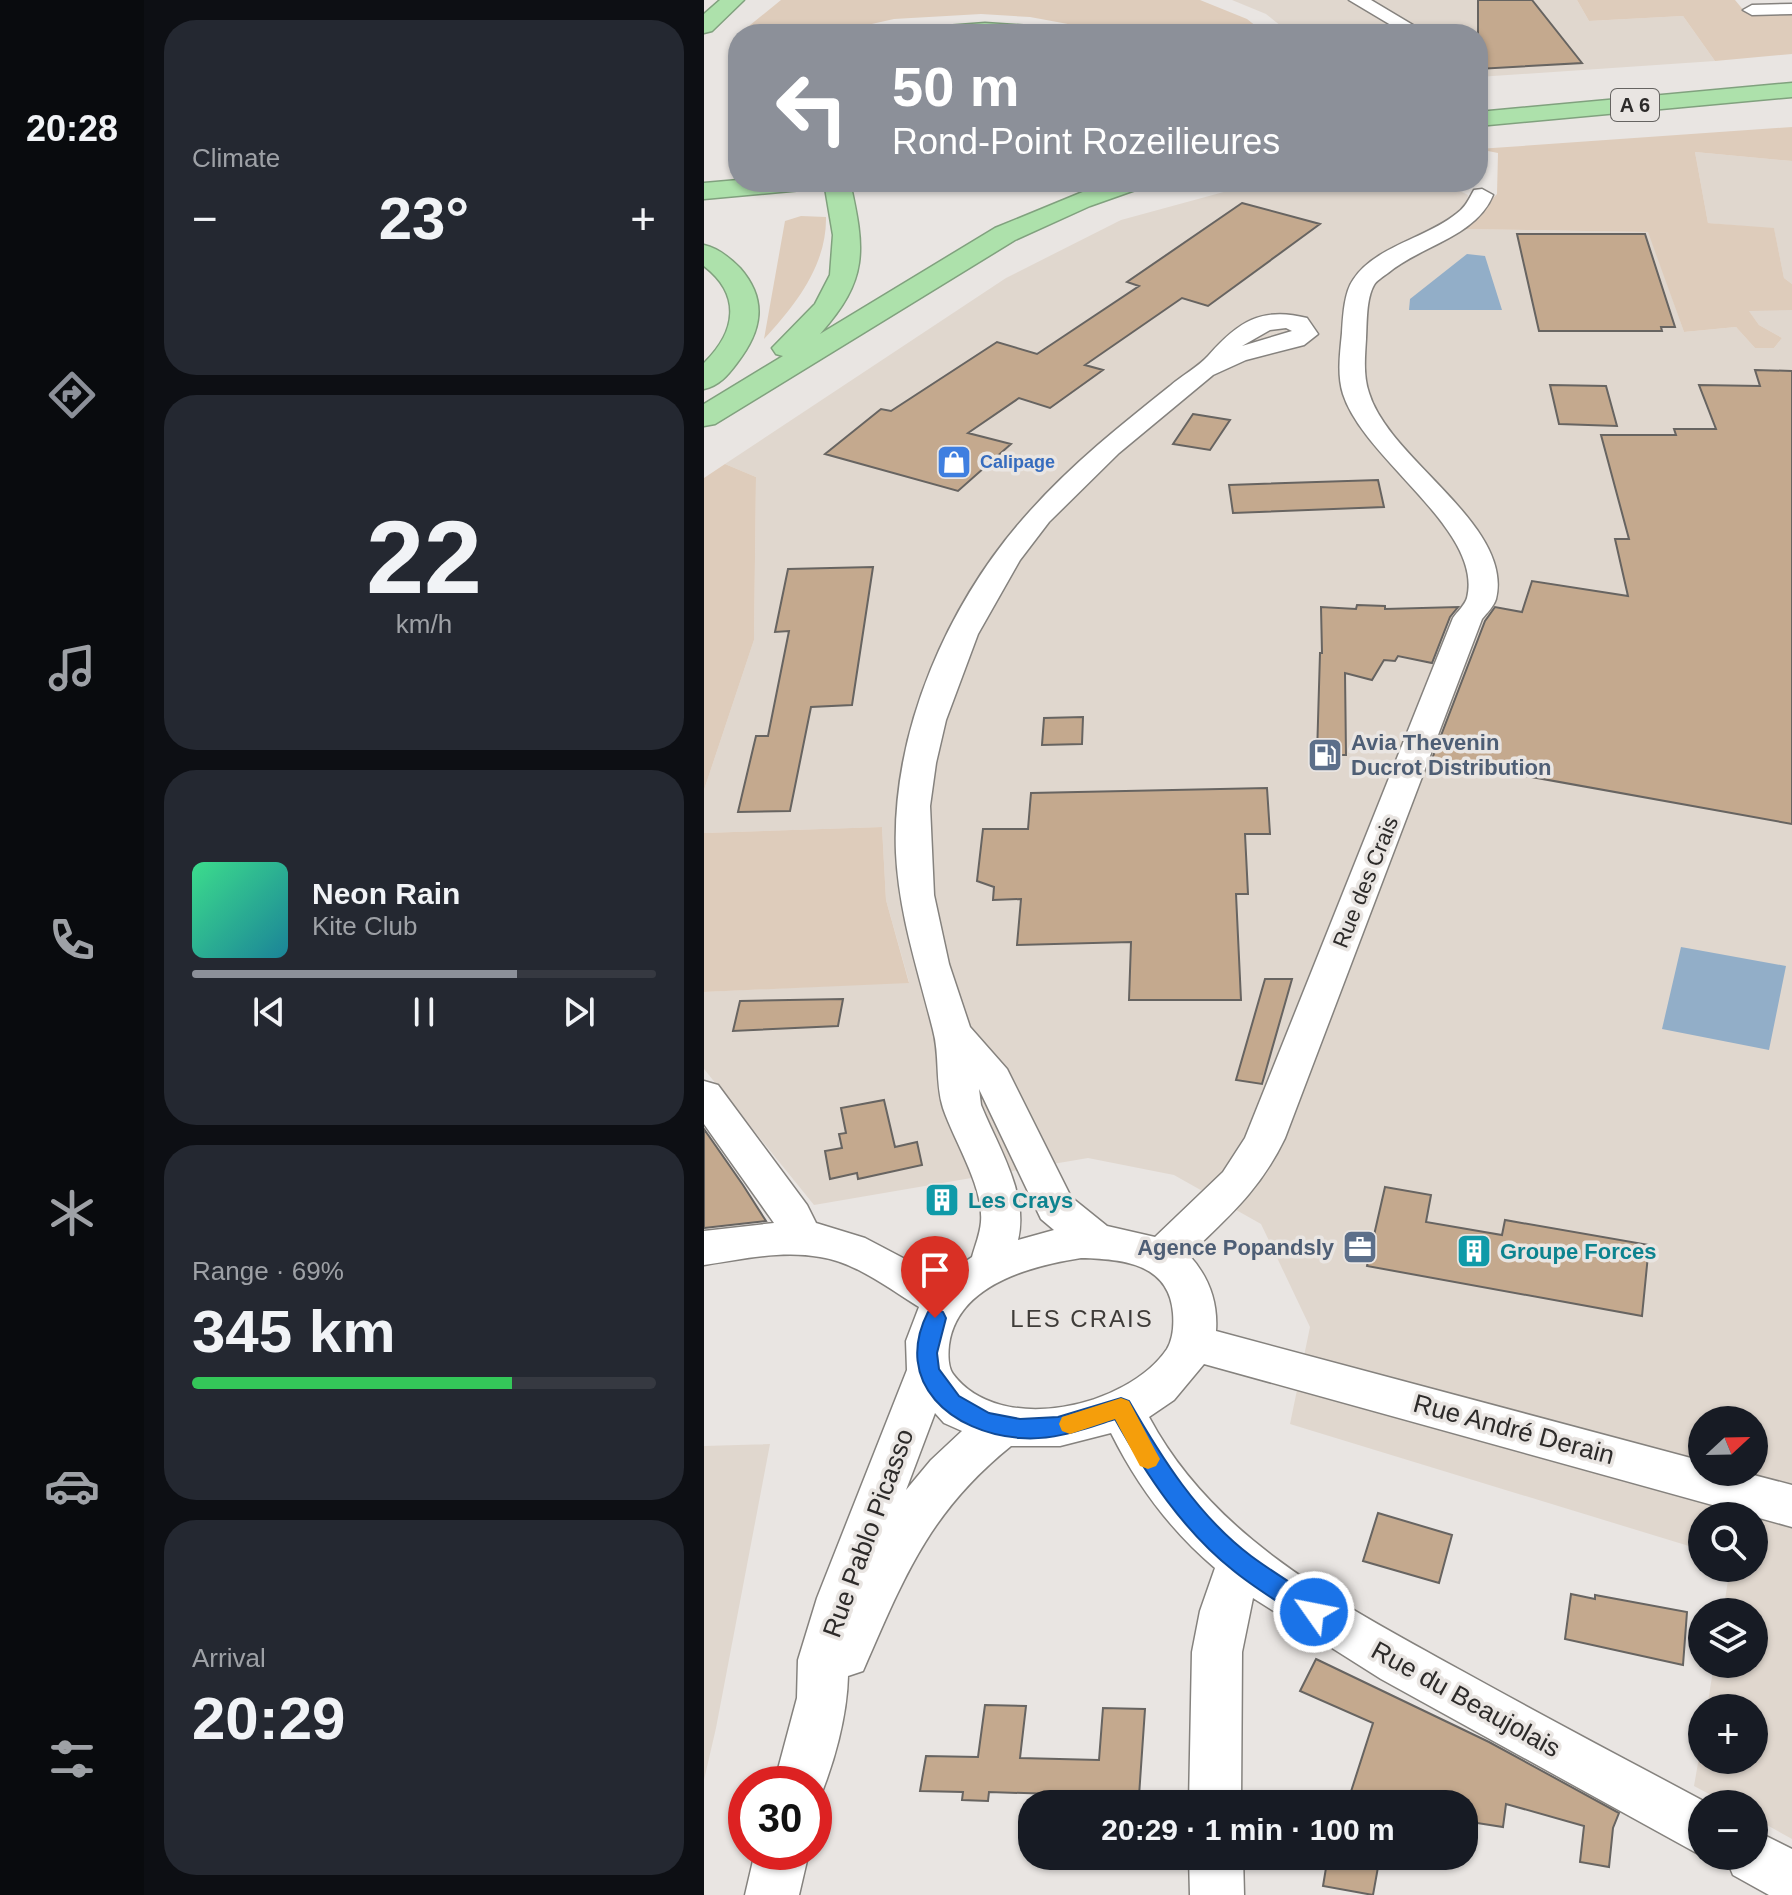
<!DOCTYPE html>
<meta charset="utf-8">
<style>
body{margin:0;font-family:Arial,sans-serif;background:#242831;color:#f1f3f6;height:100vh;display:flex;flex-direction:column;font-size:30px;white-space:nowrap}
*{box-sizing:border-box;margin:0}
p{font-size:26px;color:#9ea1a6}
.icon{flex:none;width:44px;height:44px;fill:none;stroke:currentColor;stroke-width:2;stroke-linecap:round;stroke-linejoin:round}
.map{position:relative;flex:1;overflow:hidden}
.side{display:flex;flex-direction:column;gap:20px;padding:20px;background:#0d0f14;width:560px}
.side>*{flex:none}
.hud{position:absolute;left:24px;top:24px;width:760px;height:168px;border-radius:32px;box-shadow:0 2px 6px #0004;background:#8c9099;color:#fff;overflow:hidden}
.needle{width:52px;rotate:68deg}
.fabs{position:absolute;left:984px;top:1406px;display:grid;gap:16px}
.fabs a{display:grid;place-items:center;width:80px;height:80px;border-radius:50%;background:#171b24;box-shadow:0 2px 6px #0004;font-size:40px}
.speed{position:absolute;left:24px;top:1766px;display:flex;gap:16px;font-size:40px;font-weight:700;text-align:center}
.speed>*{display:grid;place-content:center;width:104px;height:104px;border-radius:50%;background:#171b24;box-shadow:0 2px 6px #0004;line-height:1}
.speed .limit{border:12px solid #d22;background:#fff;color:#111}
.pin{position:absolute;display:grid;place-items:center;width:68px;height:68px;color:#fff;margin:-82px -34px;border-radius:50% 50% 50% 0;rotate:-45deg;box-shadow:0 0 8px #0007}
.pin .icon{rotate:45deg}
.me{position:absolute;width:88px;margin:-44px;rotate:303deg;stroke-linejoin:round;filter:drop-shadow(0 0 6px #0008)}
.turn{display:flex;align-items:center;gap:28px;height:168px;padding:0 32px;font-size:36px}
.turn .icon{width:104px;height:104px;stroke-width:2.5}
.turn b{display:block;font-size:56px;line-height:68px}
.big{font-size:60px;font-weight:700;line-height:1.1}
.side .widget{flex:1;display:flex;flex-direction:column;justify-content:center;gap:12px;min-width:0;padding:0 28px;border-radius:32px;background:#242831}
.side .dial{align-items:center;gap:0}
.dial b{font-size:104px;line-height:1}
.song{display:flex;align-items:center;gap:24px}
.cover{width:96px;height:96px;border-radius:12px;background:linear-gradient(135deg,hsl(150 70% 55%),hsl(190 70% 35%))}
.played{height:8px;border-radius:4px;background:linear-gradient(90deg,#8c9099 70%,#363941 70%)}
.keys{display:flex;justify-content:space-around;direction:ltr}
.heat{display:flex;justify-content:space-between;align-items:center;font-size:44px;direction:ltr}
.charge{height:12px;border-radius:6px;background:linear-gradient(90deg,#34c759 69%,#363941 0)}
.trip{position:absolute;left:314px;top:1790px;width:460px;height:80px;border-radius:32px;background:#171b24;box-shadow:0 2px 6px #0004;font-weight:700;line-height:80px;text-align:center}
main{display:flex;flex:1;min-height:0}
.tabs{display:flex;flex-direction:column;width:144px;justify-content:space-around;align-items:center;background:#090b0e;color:#9ea1a6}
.tabs .icon{width:56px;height:56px}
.tabs .active{color:#8c9099}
.tabs b{font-size:36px;color:#f1f3f6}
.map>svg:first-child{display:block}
</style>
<main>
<nav class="tabs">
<b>20:28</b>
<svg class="icon active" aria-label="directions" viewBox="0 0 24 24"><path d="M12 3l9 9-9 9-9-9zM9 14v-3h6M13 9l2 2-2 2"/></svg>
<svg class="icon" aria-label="music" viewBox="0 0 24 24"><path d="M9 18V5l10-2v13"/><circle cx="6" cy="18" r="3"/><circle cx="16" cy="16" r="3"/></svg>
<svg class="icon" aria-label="phone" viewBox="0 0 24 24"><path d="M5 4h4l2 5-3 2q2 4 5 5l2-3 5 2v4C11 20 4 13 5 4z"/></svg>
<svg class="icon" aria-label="climate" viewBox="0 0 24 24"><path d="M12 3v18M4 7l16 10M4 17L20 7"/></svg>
<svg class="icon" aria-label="car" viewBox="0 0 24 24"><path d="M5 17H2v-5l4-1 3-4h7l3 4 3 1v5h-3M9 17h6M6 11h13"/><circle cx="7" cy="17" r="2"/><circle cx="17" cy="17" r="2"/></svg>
<svg class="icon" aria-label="filters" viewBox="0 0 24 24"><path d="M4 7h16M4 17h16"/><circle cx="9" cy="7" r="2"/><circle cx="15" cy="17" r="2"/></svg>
</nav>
<section class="side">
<div class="widget"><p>Climate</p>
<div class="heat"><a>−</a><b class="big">23°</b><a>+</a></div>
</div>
<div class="widget dial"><b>22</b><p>km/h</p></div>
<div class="widget">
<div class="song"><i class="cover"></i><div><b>Neon Rain</b><p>Kite Club</p></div></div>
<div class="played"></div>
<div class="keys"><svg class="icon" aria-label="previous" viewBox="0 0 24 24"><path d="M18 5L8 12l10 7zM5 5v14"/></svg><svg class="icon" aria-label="pause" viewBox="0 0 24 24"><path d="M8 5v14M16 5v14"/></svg><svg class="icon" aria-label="next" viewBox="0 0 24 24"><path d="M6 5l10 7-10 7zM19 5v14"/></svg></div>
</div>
<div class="widget"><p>Range · 69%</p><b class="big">345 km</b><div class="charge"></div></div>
<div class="widget"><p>Arrival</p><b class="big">20:29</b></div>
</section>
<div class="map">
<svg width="1088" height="1895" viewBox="0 0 1088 1895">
<rect width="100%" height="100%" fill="#e9e5e2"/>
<path fill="#e0d7ce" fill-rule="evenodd" d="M528,0H873L885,21L979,16L1011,61L774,77V34H587L562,14Z
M991,152L1088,161V284L1080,278L1070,229L1004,223Z
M577,182H737L764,195L759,229L945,232L980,332L1032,327L1051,348H1070L1078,338L1055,325L1044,310H1088V1839L1050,1818V1804H1024L990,1786L998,1740V1760H1050V1708H1003L1010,1664H1050V1612H1019L1026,1568H1050V1516H998V1550L586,1424L606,1327L557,1224L470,1175L384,1158L110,1205L0,1069V992L205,982L182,900L178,827L0,833V790L50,640L52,477L21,464L302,278L417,220L527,190ZM998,1420H1050V1472H998Z
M66,1444L12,1728L0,1780V1446Z"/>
<path fill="#deccbb" d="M77,0H496L543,19L562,34H418L326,17L277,14L190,19L123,34H35Z
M873,0H1031L1041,12L1088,10V54L1011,61L979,16L885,21Z
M1088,127V161L991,152L1004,223L1070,228L1080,278L1088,284V310L1045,311L1055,325L1078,338L1070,348H1051L1032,327L980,332L944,232L758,229L793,194L794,153L774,149Z
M97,216L122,217C123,265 91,306 60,339L81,221Z
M21,464L52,477L50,640L0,790V478Z
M178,827L182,900L205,983L0,992V833Z"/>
<path fill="#92aec8" d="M763,254L781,256L798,310H705L706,299Z
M977,947L1082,966L1065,1050L958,1029Z"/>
<path fill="#c4a98e" stroke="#676461" stroke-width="2" d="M774,0H828L878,63L774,69Z
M538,203L616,224L504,306L478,298L381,365L399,370L346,408L315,398L264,433L307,444L254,491L121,454L177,409L187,411L293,342L333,354L435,286L423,282Z
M813,234H941L971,327H957L958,331H835Z
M1051,370L1088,371V824L728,759L781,621L791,607L818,612L828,581L924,596L911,539H925L897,435H972L970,429H1012L995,385L1056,386Z
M846,385L902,386L913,426L855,424Z
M489,414L526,420L506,450L469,444Z
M674,480L680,507L529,513L525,485Z
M169,567L148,705L107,707L86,811L34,812L52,736H64L85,631L71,632L84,569Z
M653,605L681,606V609L754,607L746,617L728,663L694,656L691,661L680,660L668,680L641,673L642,755H613L616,653H618L617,607L652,609Z
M379,717L378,744L338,745L340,718Z
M563,788L566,834H541L544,894H532L537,1000H425L427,942L313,945L317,899L289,900L290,887L273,881L279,829H324L327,793Z
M561,979H588L558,1084L532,1080Z
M139,999L134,1026L29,1031L36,1001Z
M180,1100L191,1147L213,1142L218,1165L154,1179L153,1173L126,1179L121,1151L138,1148L135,1134L142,1133L137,1108Z
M0,1129L39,1185L62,1221L0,1228Z
M681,1187L727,1195L722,1222L798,1235L801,1220L945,1245L938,1316L663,1266Z
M674,1513L748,1535L735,1583L659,1561Z
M867,1594L891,1599V1595L983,1612L979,1665L861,1639Z
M612,1659L785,1742L915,1813L909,1828L905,1867L876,1862L880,1826L802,1804L799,1827L760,1821V1804H643L669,1723L596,1691Z
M281,1705L322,1706L316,1758L395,1760L399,1708L441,1709L435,1796H408L407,1804H381L382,1795L285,1792L284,1801L258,1800L259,1792L216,1791L222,1756L274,1757Z
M624,1856H676L669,1895L619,1886Z"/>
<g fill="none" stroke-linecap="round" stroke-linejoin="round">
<g stroke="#85827e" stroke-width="3">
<path id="minor" d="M645,0H667L724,34H702Z
M1088,4V14L1048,15L1039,10L1048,5Z
M778,189L789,195C772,237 716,246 684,273C680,276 672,281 670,285C662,299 663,323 662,339C661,356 659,376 665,393C685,460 810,525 792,599C790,606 783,613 778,619L581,1138C556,1190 525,1216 485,1255C505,1277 514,1302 512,1331L998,1461V1472H1038L1088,1485V1527L500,1364L470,1400L445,1417C511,1541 641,1606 760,1672C841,1717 923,1760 1005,1804H998V1856L677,1679L549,1598L538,1652L537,1804H485L488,1652L496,1611L511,1568C466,1530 433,1485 407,1433L356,1446H307C225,1512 200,1577 159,1671L144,1676C143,1717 130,1764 114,1802L110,1804V1784H70L93,1698L94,1660L113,1598L203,1370L202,1341L215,1307C186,1289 151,1262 116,1257C79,1250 38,1259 0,1265V1231L70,1223L0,1124V1081L14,1085L103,1205L112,1223L161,1238L237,1278L268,1257C271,1246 276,1234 277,1222C280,1187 250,1141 239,1108C231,1083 236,1055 229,1030C214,970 195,915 192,853C187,731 245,600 326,511C368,464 417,425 466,386C477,376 494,367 504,356C533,323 557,306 603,318L614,334L600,345L542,360L509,375L415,453L345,522L316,560L274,634L242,720L232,763L226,806L230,895L245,964L266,1027L303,1069L367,1197L403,1226L451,1237L519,1172L541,1138L749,618C753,612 761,605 763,598C780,530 660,460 639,394C633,375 636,353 638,333C639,317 640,293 649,280C671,246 723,238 752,214C761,208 765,199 770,190ZM582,328L588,331L538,346L566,330ZM275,1089L337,1219L350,1230L314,1240C325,1194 294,1147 277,1105ZM377,1258C418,1259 465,1263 469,1313C470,1325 469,1339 463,1349C424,1407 296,1437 249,1374C244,1367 244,1354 245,1345C253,1285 326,1266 377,1258ZM231,1413L240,1423L258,1431L227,1460L202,1490Z
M1050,1830L1088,1849V1895H1065L1029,1875L1021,1856H1050Z
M51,1852H105L95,1895H41Z
M485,1856H539L540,1895H486Z"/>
</g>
<g stroke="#80a17e" stroke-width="3">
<path id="highway" d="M16,0H40L8,31L0,33V14Z
M281,23L342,27L353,34H218L229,27Z
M1088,83V97L774,126V112Z
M34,180V182H111L107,188L98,190L0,199V183Z
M120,182H146C161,250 165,279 116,334L291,228L403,182H441L437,188L386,206L311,240L11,424L0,426V404L79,356L72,354L68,348L111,304L126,275L129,235Z
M0,245C14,248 26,258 36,268C64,300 58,331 33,363C24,375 15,386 0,389V363C32,332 38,295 0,266Z"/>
</g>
<use href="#minor" fill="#fff" fill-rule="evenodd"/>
<use href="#highway" fill="#ade1ab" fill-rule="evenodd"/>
</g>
<path fill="#1a73e8" stroke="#114b97" stroke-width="2" d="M231,1309L239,1312L242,1318L233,1353L235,1369L255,1396L285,1413L316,1419L354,1417L417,1398L425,1401C457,1457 494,1516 547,1556C570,1573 595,1588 619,1604L623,1612L619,1620L610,1624L601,1620C578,1604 552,1589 530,1571C479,1531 442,1474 411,1419C380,1429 349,1441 316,1438C248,1433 188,1383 224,1312Z"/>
<path fill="#f59e0b" d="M417,1398L425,1401L452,1452L456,1459L452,1466L444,1469L436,1466L411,1419L366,1434L358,1431L355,1424L358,1417Z"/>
<defs>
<g id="shop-square" transform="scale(1.8)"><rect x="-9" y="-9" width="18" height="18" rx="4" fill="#3f7fe0" stroke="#e9e5e2"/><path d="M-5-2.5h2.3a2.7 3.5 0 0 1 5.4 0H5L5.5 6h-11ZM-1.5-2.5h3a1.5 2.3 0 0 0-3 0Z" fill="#fff"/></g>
<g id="fuel-square" transform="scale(1.8)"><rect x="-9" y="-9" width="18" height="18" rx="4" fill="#5c6f8a" stroke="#e9e5e2"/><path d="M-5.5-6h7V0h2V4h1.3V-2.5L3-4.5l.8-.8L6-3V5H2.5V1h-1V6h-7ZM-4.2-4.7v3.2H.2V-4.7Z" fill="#fff"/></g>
<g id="building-square" transform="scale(1.8)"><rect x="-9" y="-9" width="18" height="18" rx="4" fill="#0f9aa8" stroke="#e9e5e2"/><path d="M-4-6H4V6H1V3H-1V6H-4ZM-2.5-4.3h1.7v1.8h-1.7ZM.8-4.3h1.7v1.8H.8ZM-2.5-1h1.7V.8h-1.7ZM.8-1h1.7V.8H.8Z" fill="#fff"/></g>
<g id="office-square" transform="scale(1.8)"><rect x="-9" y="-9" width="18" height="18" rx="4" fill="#5c6f8a" stroke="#e9e5e2"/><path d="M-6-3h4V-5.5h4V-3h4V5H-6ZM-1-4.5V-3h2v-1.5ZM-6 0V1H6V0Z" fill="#fff"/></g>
</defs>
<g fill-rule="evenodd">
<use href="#shop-square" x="250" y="462"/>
<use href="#fuel-square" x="621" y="755"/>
<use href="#building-square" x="238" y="1200"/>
<use href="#office-square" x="656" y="1247"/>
<use href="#building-square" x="770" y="1251"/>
</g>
<g text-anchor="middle" stroke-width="7" stroke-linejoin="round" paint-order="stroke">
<g font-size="18" font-weight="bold" fill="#366cbe" stroke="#e9e5e2" text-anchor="start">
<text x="276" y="468">Calipage</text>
</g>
<rect fill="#e9e5e2" stroke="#656361" stroke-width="2" x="907" y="89" width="48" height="32" rx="6"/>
<g font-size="20" font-weight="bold" fill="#2d2b2a">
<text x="931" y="112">A 6</text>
</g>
<g font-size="22" font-weight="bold" fill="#4e5e75" stroke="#e9e5e2" text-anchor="start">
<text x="647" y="750">Avia Thevenin<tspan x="647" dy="25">Ducrot Distribution</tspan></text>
<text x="630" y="1255" text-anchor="end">Agence Popandsly</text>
</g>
<g font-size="22" fill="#2d2b2a" stroke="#e9e5e2">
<text transform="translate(661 882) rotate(-68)" y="8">Rue des Crais</text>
</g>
<g font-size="22" font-weight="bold" fill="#0d838f" stroke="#e9e5e2" text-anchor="start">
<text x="264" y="1208">Les Crays</text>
<text x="796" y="1259">Groupe Forces</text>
</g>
<g font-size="24" letter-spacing="2" fill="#3f3c39" stroke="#e9e5e2">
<text x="378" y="1327">LES CRAIS</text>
</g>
<g font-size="26" fill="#2d2b2a" stroke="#e9e5e2">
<text transform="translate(810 1429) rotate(15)" y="9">Rue André Derain</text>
<text transform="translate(164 1533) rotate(-70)" y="9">Rue Pablo Picasso</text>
<text transform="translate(762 1699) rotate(29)" y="9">Rue du Beaujolais</text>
</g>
</g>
</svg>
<div class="fabs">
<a><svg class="needle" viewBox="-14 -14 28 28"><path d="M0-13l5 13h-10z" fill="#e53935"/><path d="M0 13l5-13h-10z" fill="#9ea1a6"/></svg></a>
<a><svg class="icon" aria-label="search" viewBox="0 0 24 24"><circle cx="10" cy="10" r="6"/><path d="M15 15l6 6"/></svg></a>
<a><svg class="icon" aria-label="layers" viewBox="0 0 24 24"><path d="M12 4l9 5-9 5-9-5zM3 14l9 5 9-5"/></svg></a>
<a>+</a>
<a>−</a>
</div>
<div class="speed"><div class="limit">30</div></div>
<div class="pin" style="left:231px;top:1318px;background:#d93025"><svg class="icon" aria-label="arrive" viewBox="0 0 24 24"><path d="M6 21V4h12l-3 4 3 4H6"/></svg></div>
<svg class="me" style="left:610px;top:1612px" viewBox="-20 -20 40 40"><circle r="17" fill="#1a73e8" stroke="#fff" stroke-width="3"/><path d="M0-11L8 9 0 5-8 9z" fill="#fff"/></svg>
<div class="trip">20:29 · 1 min · 100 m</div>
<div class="hud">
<div class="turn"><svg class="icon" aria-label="left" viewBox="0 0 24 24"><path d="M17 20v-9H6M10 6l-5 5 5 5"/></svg><div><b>50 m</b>Rond-Point Rozeilieures</div></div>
</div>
</div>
</main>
